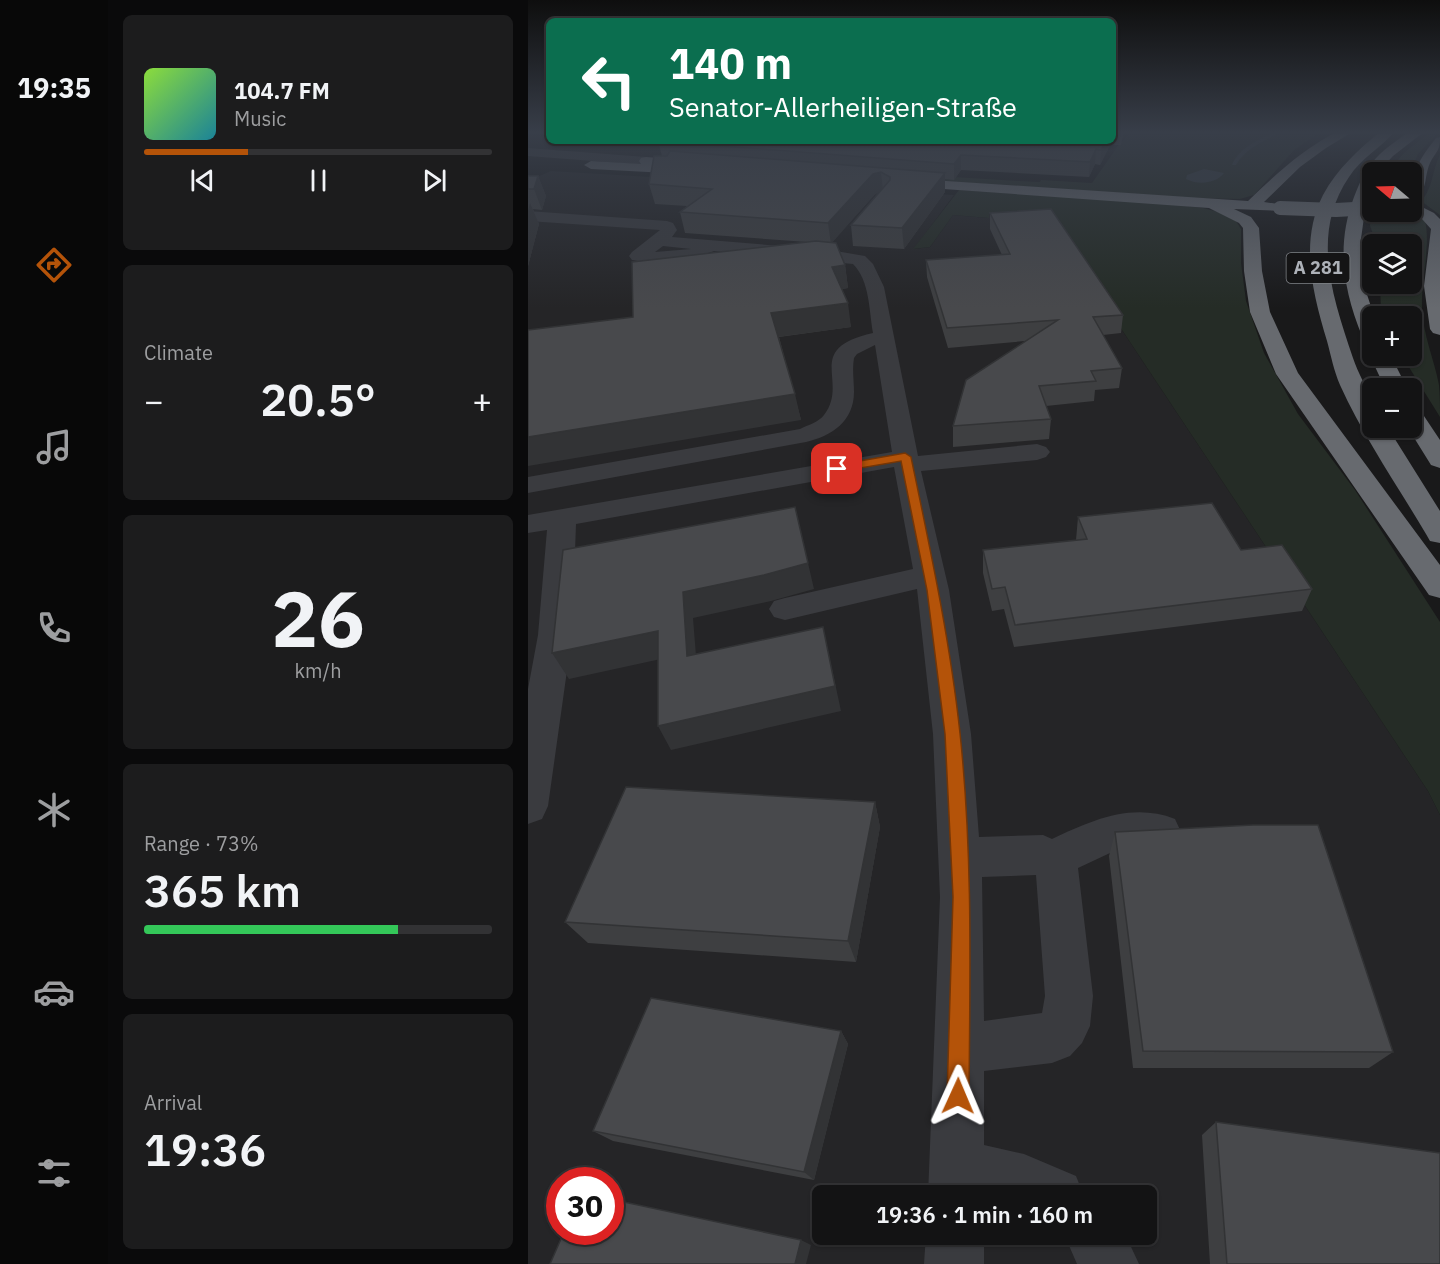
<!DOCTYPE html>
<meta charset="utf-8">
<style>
body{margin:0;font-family:"IBM Plex Sans",sans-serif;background:#1c1c1d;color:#f1f3f6;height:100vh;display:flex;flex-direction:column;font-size:22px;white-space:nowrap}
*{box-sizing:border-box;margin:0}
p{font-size:20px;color:#9d9ea0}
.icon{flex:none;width:33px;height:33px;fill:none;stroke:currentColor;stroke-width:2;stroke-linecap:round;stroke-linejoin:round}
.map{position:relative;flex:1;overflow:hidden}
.details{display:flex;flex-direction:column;gap:15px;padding:15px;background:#0a0a0b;width:420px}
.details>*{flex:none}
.banner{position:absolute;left:18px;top:18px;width:570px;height:126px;border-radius:9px;box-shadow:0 2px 4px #0004,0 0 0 2px #323234;background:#0b6e4f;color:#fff;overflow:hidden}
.needle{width:39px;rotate:289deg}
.buttons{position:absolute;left:834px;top:162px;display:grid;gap:12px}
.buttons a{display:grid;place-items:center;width:60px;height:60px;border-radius:9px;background:#131314;box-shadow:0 2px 4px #0004,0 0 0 2px #323234;font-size:30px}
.speed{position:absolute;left:18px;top:1167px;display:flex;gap:12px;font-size:30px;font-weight:700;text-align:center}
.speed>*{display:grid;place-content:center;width:78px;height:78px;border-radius:50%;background:#131314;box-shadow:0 2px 4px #0004,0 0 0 2px #323234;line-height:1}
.speed .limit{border:9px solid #d22;background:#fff;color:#111}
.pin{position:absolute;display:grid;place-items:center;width:51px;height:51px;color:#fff;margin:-26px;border-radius:12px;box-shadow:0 3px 9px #0006}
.me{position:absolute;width:66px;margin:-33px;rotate:1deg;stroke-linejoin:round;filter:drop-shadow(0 0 4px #0008)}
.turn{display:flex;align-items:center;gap:21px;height:126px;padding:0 24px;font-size:27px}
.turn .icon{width:78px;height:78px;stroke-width:2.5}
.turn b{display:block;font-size:42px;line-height:51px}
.big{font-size:45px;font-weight:600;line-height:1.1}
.details .tile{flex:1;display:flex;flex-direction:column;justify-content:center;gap:9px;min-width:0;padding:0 21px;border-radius:9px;background:#1c1c1d}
.details .dial{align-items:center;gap:0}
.dial b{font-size:78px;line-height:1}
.song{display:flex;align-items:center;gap:18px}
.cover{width:72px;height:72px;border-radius:9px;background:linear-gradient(135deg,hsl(90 70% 55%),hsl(190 70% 35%))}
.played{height:6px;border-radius:3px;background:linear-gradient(90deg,#b45309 30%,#323234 30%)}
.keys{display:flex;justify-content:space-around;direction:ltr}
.heat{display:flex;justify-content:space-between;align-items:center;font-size:33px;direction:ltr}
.charge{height:9px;border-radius:4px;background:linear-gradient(90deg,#34c759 73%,#323234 0)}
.trip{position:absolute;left:284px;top:1185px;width:345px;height:60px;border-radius:9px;background:#131314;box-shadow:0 2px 4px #0004,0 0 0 2px #323234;font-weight:600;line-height:60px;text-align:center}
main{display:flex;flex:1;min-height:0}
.tab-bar{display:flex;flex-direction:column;width:108px;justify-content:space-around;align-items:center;background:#080808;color:#9d9ea0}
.tab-bar .icon{width:42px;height:42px}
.tab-bar .active{color:#b45309}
.tab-bar b{font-size:27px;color:#f1f3f6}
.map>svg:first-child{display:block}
</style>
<main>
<nav class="tab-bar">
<b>19:35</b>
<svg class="icon active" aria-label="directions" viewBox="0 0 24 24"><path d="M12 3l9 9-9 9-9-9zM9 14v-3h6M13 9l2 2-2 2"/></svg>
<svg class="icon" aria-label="music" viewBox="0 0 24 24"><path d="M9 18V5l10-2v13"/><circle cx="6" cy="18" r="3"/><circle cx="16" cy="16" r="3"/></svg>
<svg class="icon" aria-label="phone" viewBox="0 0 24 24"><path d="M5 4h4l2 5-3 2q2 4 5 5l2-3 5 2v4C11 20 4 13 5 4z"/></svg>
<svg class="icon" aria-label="climate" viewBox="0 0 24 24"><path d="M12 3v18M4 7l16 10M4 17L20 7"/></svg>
<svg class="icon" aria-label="car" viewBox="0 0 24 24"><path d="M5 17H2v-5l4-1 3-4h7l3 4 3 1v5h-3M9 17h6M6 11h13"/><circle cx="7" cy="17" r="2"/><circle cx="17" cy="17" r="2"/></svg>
<svg class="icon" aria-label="filters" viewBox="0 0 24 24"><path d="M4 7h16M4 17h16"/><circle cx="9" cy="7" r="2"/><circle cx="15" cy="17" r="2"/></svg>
</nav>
<section class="details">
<div class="tile">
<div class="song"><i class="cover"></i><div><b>104.7 FM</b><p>Music</p></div></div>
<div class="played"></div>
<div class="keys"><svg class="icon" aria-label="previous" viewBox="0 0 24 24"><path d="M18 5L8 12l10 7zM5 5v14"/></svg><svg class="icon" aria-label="pause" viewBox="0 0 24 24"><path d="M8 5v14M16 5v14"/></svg><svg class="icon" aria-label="next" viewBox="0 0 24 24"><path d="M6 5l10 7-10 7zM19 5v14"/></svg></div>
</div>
<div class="tile"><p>Climate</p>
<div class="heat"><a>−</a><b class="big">20.5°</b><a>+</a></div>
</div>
<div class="tile dial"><b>26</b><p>km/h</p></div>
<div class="tile"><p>Range · 73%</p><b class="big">365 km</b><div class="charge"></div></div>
<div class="tile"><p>Arrival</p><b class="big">19:36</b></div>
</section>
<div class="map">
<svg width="912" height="1264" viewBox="0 0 912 1264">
<rect width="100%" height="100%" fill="#19191a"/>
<path fill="#252527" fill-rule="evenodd" d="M23,171L426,195L386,249L402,247L425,215L460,218L461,213L515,211L900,791L912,815V1264H0V181ZM32,1180H82V1232H32ZM294,1196H618V1234H294Z"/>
<path fill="#252c26" d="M604,131H728L748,135L739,131H794L766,150L726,195L712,199L664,198L339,176L329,171L491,181L512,182L513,180L564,183L590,146Z
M904,131H912L890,154L882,172H859L877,152Z
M912,155V215L893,201C905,189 904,170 912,155Z
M431,190L643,204L675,208L694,213L708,221L713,229V263L718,301L736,353L770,414L827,490L912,622V815L900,791L515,211L461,213V218L425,215L402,247L385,249Z
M862,212L886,213L897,221C903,244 893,281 894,308C895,335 906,359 911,385C912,395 912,407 912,417L874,356H884V316H855L853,312L852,284H884V244H849L842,226L843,215Z"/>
<path fill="#343c42" d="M676,169L696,173C688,184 669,185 658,179L659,175Z"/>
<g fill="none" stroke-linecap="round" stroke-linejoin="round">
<path fill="#343c42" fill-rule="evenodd" d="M745,133L748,134C733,143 717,149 708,165H704C710,149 729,140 745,133Z"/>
<path fill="#3a3b3f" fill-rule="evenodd" d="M0,148L118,157L125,161L118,165L0,156Z
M0,211L139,221L145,223L149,230L144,237L302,250L331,255L337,256L345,264L356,287L390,456L509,444L518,447L522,452L518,457L509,460L393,471L421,590L443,734L451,837L515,835L524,839C563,821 603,802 647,819L653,832L647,845L632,851L582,853L550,868L565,996L562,1026L554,1043L542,1056L524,1063L456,1071V1145L496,1154L548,1176L556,1196H400L412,897L405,734L389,589L257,620L246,617L241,609L246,601L257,598L385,569L366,467L48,524L44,635L20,806L14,819L0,824V689L10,635L19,530L0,533V515L364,452L347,345L329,354L326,358C324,370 326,380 326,392C326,421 304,436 278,442L0,493V477L272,429C280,425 291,422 296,415C322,381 274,349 345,333C341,311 342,281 325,264L186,251L158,261H110L104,260L101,256L104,252L132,230L0,221ZM135,246L163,249L127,252ZM508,875L517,996L514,1013L456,1021L454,877Z
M398,1234H456V1264H396Z
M536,1234H597L611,1264H549Z"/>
<path fill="#676a6f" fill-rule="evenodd" d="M810,131H826L798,148L772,167L736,202L757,205L760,208L757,211L706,209L723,217L731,228L734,271L742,312L770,373L912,565V598L901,595L748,374L722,312L716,271L715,228L711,223L681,208L373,186L366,182L373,178L720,201C748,174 775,149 810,131Z
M853,131H867C853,148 833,158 821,177C782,234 805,298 825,358C830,373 838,386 844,400C847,408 844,419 844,428H860L912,511V543L902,541L898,534C869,485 835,436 812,385C806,371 803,356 799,341C785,294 771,242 795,195C809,169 830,150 853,131Z
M882,131H897L865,156L850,172H844V188L837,210L832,246L835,282L846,316L844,342L837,340L834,336C815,289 808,245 826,197C831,185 835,173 843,164C854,150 868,141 882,131Z
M912,137C912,152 908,151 902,163C896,177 900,186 889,199L884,200C884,171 890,161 908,138Z
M118,157L170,161L177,165L170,169L145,167L144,172L139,173L63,169L56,165L63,161L113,164L111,161L113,158Z
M884,202L906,213L912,219V335L905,333L902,329L896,286L903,229L894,219L881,212H884Z
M844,353V356H863L879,388H857L842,356Z
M884,408L892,410L912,440V468L903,465L880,428H884Z"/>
<path stroke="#676a6f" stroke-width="14" d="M752,208L808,210L844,208"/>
</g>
<path fill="#3e3f41" d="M585,131H596L593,145H582L572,165L567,164L561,177L433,170L426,180L417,179V192L376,249L325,246L323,225L351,192L347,194L304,242L317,265L320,288L314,289L323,327L251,337L273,420L105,317L279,242L157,233L152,212L159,206L127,204L121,184L134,156L130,141H585Z
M0,176H10L18,196L14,210L5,209L11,224L0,266Z
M462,213L595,315L593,333L575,335L594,368L591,388L567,390L566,401L518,406L523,419L521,439L425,447V426L497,341L420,348L399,277L398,260L474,255L462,229Z
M550,517L713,550L784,589L774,611L486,647L476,609L464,611L455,573V550L548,540Z
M347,802L352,827L328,962L60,943L37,922Z
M587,832L865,1052L841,1068H605L581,856Z
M313,1031L320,1044L286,1180L85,1141L65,1131Z
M688,1122L912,1264H682L674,1135Z"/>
<path fill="#323335" d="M578,141H582V145L572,165L573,150Z
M568,149L567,164L561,177L562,162Z
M433,155V170L426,180V164Z
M353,172L355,191L347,194L303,244L300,223L345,174Z
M417,173V192L376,249L374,228Z
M10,176L18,196L14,210L6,189Z
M2,203L11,224L0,266V211Z
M317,265L320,288L307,290L304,267Z
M320,303L323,327L249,337L243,313Z
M267,394L273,420L0,466V437Z
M280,563L286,589L243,601L165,618L170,681L159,656L155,592Z
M295,627L313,711L143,750L130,726Z
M130,631L142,657L41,679L24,653Z
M347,802L352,827L328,962L320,941Z
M313,1031L320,1044L286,1180L276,1172Z
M273,1240L283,1245L278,1264H267Z"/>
<path fill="#48494c" stroke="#323335" stroke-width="1.5" d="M130,141H578L573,150L568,149L562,162L433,155L426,164Z
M142,151L417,173L374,228L323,225L362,180V177L353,172L345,174L300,223L152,212L184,189L121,184L126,156H139Z
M0,176H10L6,189H0Z
M523,209L595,315L565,317L594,368L563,371L568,381L511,386L523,419L425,426L438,380L530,320L419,328L398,260L482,254L462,213Z
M288,241L308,243L317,265L304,267L320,303L243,313L267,394L0,437V330L105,317L104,262Z
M684,503L713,550L754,545L784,589L487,625L477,587L464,589L455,550L559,539L550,517Z
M267,507L280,563L236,575L155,592L159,656L295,627L307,686L130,726V631L24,653L35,550Z
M98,787L347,802L320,941L37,922Z
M725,825H790L865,1052L615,1051L587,832Z
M123,998L313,1031L276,1172L65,1131Z
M688,1122L912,1153V1264H699Z
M82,1199L273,1240L267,1264H22L36,1232H82Z"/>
<linearGradient id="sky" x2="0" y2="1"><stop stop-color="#0e0e0e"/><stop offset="0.43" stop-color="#383e49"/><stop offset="1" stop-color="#383e49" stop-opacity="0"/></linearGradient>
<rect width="912" height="308" fill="url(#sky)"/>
<path fill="#b45309" stroke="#753606" stroke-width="1.5" d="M377,453L383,457C402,548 422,640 432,733C445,855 442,974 441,1096L437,1104L430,1107L422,1104L419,1096L425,897L417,734L399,590L373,461L309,472L303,469L309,465Z"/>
<g text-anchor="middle" stroke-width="6" stroke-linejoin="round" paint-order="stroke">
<rect fill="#141415" stroke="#7f8287" stroke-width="1.5" x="758.5" y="253" width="63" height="30" rx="4.5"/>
<g font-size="18" font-weight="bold" fill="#adb1b8">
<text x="790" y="274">A 281</text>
</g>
</g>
</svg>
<div class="buttons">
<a><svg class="needle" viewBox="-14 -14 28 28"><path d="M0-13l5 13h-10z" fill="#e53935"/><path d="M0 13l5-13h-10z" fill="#9d9ea0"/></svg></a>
<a><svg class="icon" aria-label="layers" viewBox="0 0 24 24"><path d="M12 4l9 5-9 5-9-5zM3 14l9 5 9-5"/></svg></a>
<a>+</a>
<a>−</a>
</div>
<div class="speed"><div class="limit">30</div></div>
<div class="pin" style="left:309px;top:469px;background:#d93025"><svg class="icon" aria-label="arrive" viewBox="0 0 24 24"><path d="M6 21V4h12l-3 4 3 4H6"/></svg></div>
<svg class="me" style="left:430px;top:1096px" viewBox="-20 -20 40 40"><path d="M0-17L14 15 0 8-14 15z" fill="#b45309" stroke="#fff" stroke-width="4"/></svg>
<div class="trip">19:36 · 1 min · 160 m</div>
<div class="banner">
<div class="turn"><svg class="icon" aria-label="left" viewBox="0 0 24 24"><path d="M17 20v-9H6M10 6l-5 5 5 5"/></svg><div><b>140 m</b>Senator-Allerheiligen-Straße</div></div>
</div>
</div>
</main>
